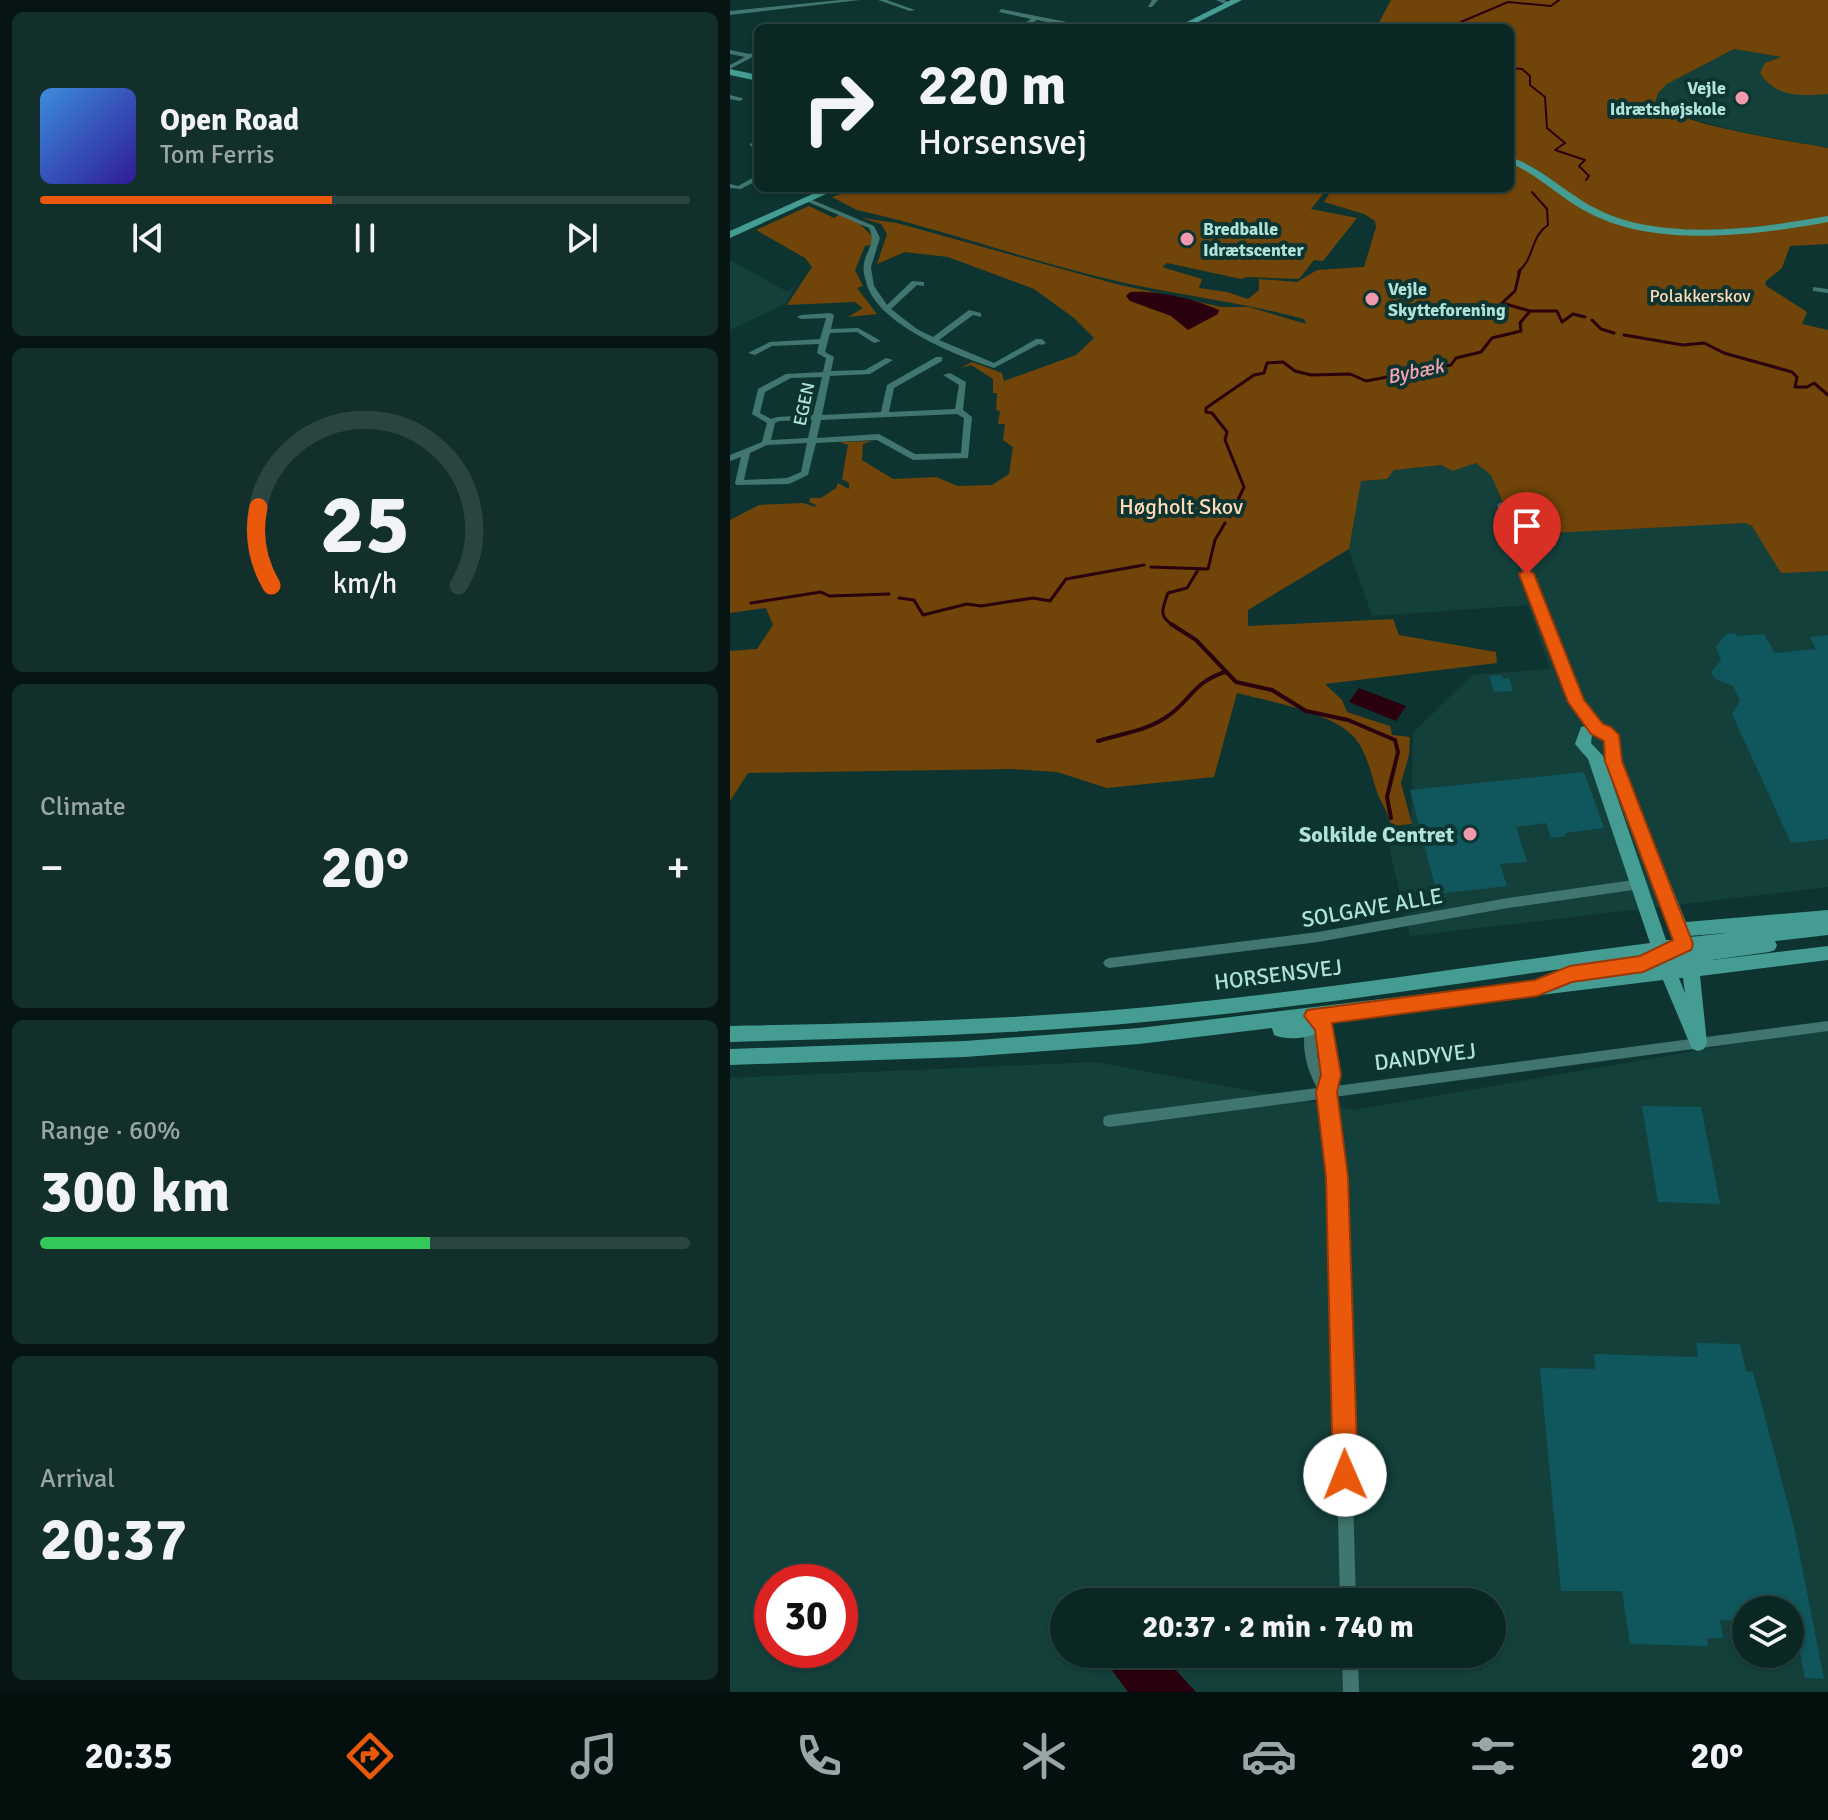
<!DOCTYPE html>
<meta charset="utf-8">
<style>
body{margin:0;font-family:Signika,sans-serif;background:#132f2c;color:#f1f3f6;height:100vh;display:flex;flex-direction:column;font-size:30px;white-space:nowrap}
*{box-sizing:border-box;margin:0}
p{font-size:26px;color:#99a5a6}
.icon{flex:none;width:44px;height:44px;fill:none;stroke:currentColor;stroke-width:2;stroke-linecap:round;stroke-linejoin:round}
.map{position:relative;flex:1;overflow:hidden}
.drawer{display:flex;flex-direction:column;gap:12px;padding:12px;background:#061514;width:730px}
.drawer>*{flex:none}
.top-card{position:absolute;left:24px;top:24px;width:760px;height:168px;border-radius:12px;box-shadow:0 2px 6px #0004,0 0 0 2px #2a4441;background:#0a2724;color:#f1f3f6;overflow:hidden}
.tools{position:absolute;left:1002px;top:1596px;display:grid;gap:16px}
.tools a{display:grid;place-items:center;width:72px;height:72px;border-radius:50%;background:#0a2724;box-shadow:0 2px 6px #0004,0 0 0 2px #2a4441;font-size:40px}
.speed{position:absolute;left:24px;top:1564px;display:flex;gap:16px;font-size:40px;font-weight:700;text-align:center}
.speed>*{display:grid;place-content:center;width:104px;height:104px;border-radius:50%;background:#0a2724;box-shadow:0 2px 6px #0004,0 0 0 2px #2a4441;line-height:1}
.speed .limit{border:12px solid #d22;background:#fff;color:#111}
.pin{position:absolute;display:grid;place-items:center;width:68px;height:68px;color:#fff;margin:-82px -34px;border-radius:50% 50% 50% 0;rotate:-45deg;box-shadow:0 0 8px #0007}
.pin .icon{rotate:45deg}
.me{position:absolute;width:88px;margin:-44px;rotate:359deg;stroke-linejoin:round;filter:drop-shadow(0 0 6px #0008)}
.turn{display:flex;align-items:center;gap:28px;height:168px;padding:0 32px;font-size:36px}
.turn .icon{width:104px;height:104px;stroke-width:2.5}
.turn b{display:block;font-size:56px;line-height:68px}
.big{font-size:60px;font-weight:700;line-height:1.1}
.drawer .tile{flex:1;display:flex;flex-direction:column;justify-content:center;gap:12px;min-width:0;padding:0 28px;border-radius:12px;background:#132f2c}
.drawer .dial{align-items:center;gap:0}
.dial svg{height:208px;overflow:visible;fill:none;stroke:#2a4441;stroke-width:7;stroke-linecap:round;text-anchor:middle}
.dial text{fill:#f1f3f6;stroke:none}
.song{display:flex;align-items:center;gap:24px}
.cover{width:96px;height:96px;border-radius:12px;background:linear-gradient(135deg,hsl(210 70% 55%),hsl(250 70% 35%))}
.played{height:8px;border-radius:4px;background:linear-gradient(90deg,#ea580c 45%,#2a4441 45%)}
.keys{display:flex;justify-content:space-around;direction:ltr}
.heat{display:flex;justify-content:space-between;align-items:center;font-size:44px;direction:ltr}
.charge{height:12px;border-radius:6px;background:linear-gradient(90deg,#34c759 60%,#2a4441 0)}
.trip{position:absolute;left:320px;top:1588px;width:456px;height:80px;border-radius:40px;background:#0a2724;box-shadow:0 2px 6px #0004,0 0 0 2px #2a4441;font-weight:700;line-height:80px;text-align:center}
.tab-bar{display:flex;height:128px;justify-content:space-around;align-items:center;background:#04100e;color:#99a5a6}
.tab-bar .icon{width:56px;height:56px}
.tab-bar .current{color:#ea580c}
.tab-bar b{font-size:36px;color:#f1f3f6}
main{display:flex;flex:1;min-height:0}
.map>svg:first-child{display:block}
</style>
<main>
<section class="drawer">
<div class="tile">
<div class="song"><i class="cover"></i><div><b>Open Road</b><p>Tom Ferris</p></div></div>
<div class="played"></div>
<div class="keys"><svg class="icon" aria-label="previous" viewBox="0 0 24 24"><path d="M18 5L8 12l10 7zM5 5v14"/></svg><svg class="icon" aria-label="pause" viewBox="0 0 24 24"><path d="M8 5v14M16 5v14"/></svg><svg class="icon" aria-label="next" viewBox="0 0 24 24"><path d="M6 5l10 7-10 7zM19 5v14"/></svg></div>
</div>
<div class="tile dial"><svg viewBox="0 0 100 80">
<path d="M14 69A42 42 0 1 1 86 69"/>
<path d="M14 69A42 42 0 0 1 9 39" stroke="#ea580c"/>
<text x="50" y="56" font-size="32" font-weight="700">25</text>
<text x="50" y="72" font-size="11">km/h</text>
</svg></div>
<div class="tile"><p>Climate</p>
<div class="heat"><a>−</a><b class="big">20°</b><a>+</a></div>
</div>
<div class="tile"><p>Range · 60%</p><b class="big">300 km</b><div class="charge"></div></div>
<div class="tile"><p>Arrival</p><b class="big">20:37</b></div>
</section>
<div class="map">
<svg width="1098" height="1692" viewBox="0 0 1098 1692">
<rect width="100%" height="100%" fill="#0d3430"/>
<path fill="#14403b" fill-rule="evenodd" d="M1004,49L1055,58L1098,54V148L1007,131L941,113L925,103L928,93L937,84Z
M0,260L56,291L64,288L56,303L0,330Z
M840,430L1098,555V887L680,936L657,838L681,831L683,733L742,675L820,669L798,605L642,616L619,549L630,481L657,479L664,470L712,465Z
M1098,1028V1692H0V1078L365,1062L624,1110ZM42,1582H110V1650H42ZM334,1602H762V1654H334ZM1016,1610H1060V1654H1016Z"/>
<path fill="#714409" d="M661,0H1098V94C1072,96 1046,98 1030,73L1035,63L1051,57L1004,49L937,84L928,93L925,103C945,124 1064,142 1098,148V217C1029,228 919,244 857,206C826,187 819,171 780,158V28H646Z
M780,162C813,174 836,203 868,217C928,243 1033,227 1098,221V244L1060,246L1052,268L1036,281L1035,285L1077,312L1072,324L1098,330V571L1051,573L1022,526L1015,523L821,533L783,526L761,475L746,463L722,471L712,465L664,470L657,479L631,481L619,549L518,610V626L663,619L669,635L766,652L767,663L595,684L612,700L617,712L660,726L662,735L680,737L679,755L671,783L682,824L661,826C658,810 652,806 647,792C641,774 637,751 623,736C601,712 538,701 507,693L484,777L377,788L327,772L282,769L18,773L0,801V651L27,649L43,625L36,608L0,613V520L29,505L73,503L85,507L86,505L79,502L80,498H91L106,488L108,483L119,489V483L112,479L118,445L110,442L142,441L133,444L132,460L163,479L206,477L228,486L262,485L279,474L283,447L273,440L275,424H268L270,411L266,410L267,393H263V379L241,365L230,368L242,362L272,373L274,381L346,355L364,338L344,318L304,289L218,257L175,252L147,264L157,234L151,224L132,218L167,223L386,284L492,307H519L576,324L574,319C511,302 446,295 382,280C296,260 213,229 127,210L102,197L128,188H598L581,209L627,218L593,261L584,260L569,279L517,277L511,279L437,263L432,267L472,279L469,288L497,292L518,299L529,290V279L567,282L587,270L634,267L646,227L645,221L634,214L594,202L603,188H780Z
M79,206L104,218L110,214L129,223L144,238L141,245L135,246L125,270L133,286L127,288L147,314L118,317L133,308L125,302L57,305L82,267L75,258L26,230Z"/>
<path fill="#2b000e" d="M400,292C426,290 465,299 489,310L488,314L458,330L441,316L400,301L396,296Z
M629,688L676,706L666,721L619,702Z
M370,1654H431L466,1692H398Z"/>
<g fill="none" stroke-linecap="round" stroke-linejoin="round">
<path stroke="#2b000e" stroke-width="2" d="M740,28L731,22L778,2L821,6L829,0
M780,68L792,69L800,76V85L815,97L817,128L835,143L825,150L855,160L849,166L859,176L856,180
M788,272C805,258 800,237 818,225L817,209L802,192"/>
<path stroke="#2b000e" stroke-width="3" d="M801,311H827L832,322L843,314L855,317
M862,320L871,329L884,333
M894,335L953,345L974,343L994,353L1062,372L1067,377L1065,387H1077L1084,383L1098,395
M500,517L514,487L495,440L497,432L482,413L476,412V408L524,375L534,373L537,363L553,362L565,371L581,375L620,374L636,381L721,365L726,358L751,352L762,338L791,331L790,323L800,311L772,303L785,291L790,270
M421,567L478,569L485,540L495,523
M169,598L184,600L193,615L237,604L251,606L303,598L320,601L336,579L414,565
M21,603L91,592L99,596L159,594
M444,626C428,616 432,610 438,593L457,588L468,570"/>
<path stroke="#2b000e" stroke-width="4" d="M441,624L466,640L506,682L542,690L576,711L618,720L665,740L668,752L657,797L661,818
M368,741C390,734 415,731 435,718C461,702 461,683 495,672"/>
</g>
<path fill="#0f565d" d="M1006,633L1007,636L1034,634L1045,653L1086,649L1080,637L1098,635V839L1061,843L1002,714L1010,701L1003,686L985,679L981,672L991,660L986,647L996,634Z
M772,675L773,679L779,678L783,691L764,692L759,676Z
M854,772L874,828L835,833L836,836L821,838L816,823L786,827L797,862L770,864L777,886L707,894L680,790Z
M912,1106L971,1107L990,1204L928,1202Z
M966,1343L1010,1344L1016,1371L1023,1372L1065,1531L1094,1679L1075,1678L1064,1622H1060V1610H1016V1621L990,1620L993,1638H977L978,1646L900,1644L892,1591H831L810,1368L865,1369L864,1354L968,1357Z"/>
<g fill="none" stroke-linecap="round" stroke-linejoin="round">
<path fill="#41756f" fill-rule="evenodd" d="M110,0H130L0,15V11Z
M148,0H157L185,10L180,11Z
M422,0H428L422,7H418Z
M486,0H494L502,4L497,5Z
M271,9L357,26L360,28H348L307,20L294,28H287L301,19L269,12Z
M407,22L409,23V25L404,28H396Z
M0,50L20,54L28,50V54L0,69V65L15,57L0,54Z
M0,95L12,98L13,99L10,101L0,99Z
M22,143L28,144V148L20,146V144Z
M28,175V180L11,189L0,188V184L8,186Z
M76,199H80L144,226L150,238L141,267L144,286L157,305L182,281L194,282V286L187,285L161,309L187,329L203,337L239,310L251,313V317L243,315L209,340L264,363L306,339H312L316,343L312,345L309,344L264,368C227,356 144,323 136,281C134,276 133,269 134,263C137,249 146,243 139,228L76,201Z
M1083,287L1098,289V293L1083,291Z
M100,313L104,315L101,329L128,328L151,341L144,343L127,332L100,333L95,352L104,357L101,371L135,370L156,358L163,360L140,374L100,376L92,415L151,412L157,385L206,357H212V361L164,388L159,412L225,409L229,385L213,375L220,373L236,382L233,410L242,417L238,458L183,460L147,440L86,443L78,475L59,484L6,485L5,483L11,457L0,461V455L32,442L37,423L22,414L28,389L56,374L93,372L96,358L87,353L89,344L42,346L25,355L18,353L40,342L90,339L96,318L71,319L67,317L71,315ZM92,377L83,415L47,417L41,419L30,413L35,392L61,378ZM227,414L234,418L231,453L185,454L149,434L87,438L91,420ZM82,420L78,438L41,440L45,423L49,421ZM77,443L71,472L57,478L14,480L20,453L37,445Z
M771,502L775,505L850,697L871,726L872,729L871,732H863L840,698L767,505Z
M910,879L914,881L916,884L914,887L910,889L778,908L588,942L379,968L375,966L373,963L375,960L379,958L588,932L778,898Z
M584,1011C590,1014 596,1018 599,1024C604,1035 607,1074 605,1086L1098,1021V1031L604,1097L614,1177L626,1602H610L600,1177L591,1099L379,1127L374,1125L373,1121L374,1117L379,1115L587,1088C574,1064 569,1038 580,1012ZM587,1027L588,1028L594,1077L587,1056Z
M612,1654H628L629,1692H613Z"/>
<path fill="#449c93" fill-rule="evenodd" d="M501,0H512L456,28H445Z
M0,69L28,75V81L0,75Z
M780,157C814,168 837,195 869,210C933,242 1030,228 1098,216V222C1027,235 930,248 863,215C833,201 811,176 780,163Z
M96,188H109L0,238V231Z
M867,724C888,730 888,741 891,761L956,922L1098,910V935L1045,941L1047,945L1045,950L1039,952L982,960L1098,946V960L970,976L977,1043L974,1049L968,1051L962,1049L933,980L583,1023L588,1029L585,1034C574,1039 555,1040 544,1035L542,1028L409,1044L235,1057L0,1065V1049L235,1041L409,1028L928,966L925,956C758,978 592,1006 425,1021C283,1035 142,1038 0,1042V1026C143,1023 286,1020 429,1006C593,990 756,964 920,943L858,759L845,744L851,727ZM862,735H868L873,739L875,761L944,940H936L873,756L861,743ZM996,933L960,937L959,936ZM949,978H953L955,993Z"/>
</g>
<path fill="#ea580c" stroke="#983908" stroke-width="2" d="M797,569L804,574L854,700L873,724L881,727L889,735L892,761L963,944L961,950L913,972L842,982L807,996L602,1023L611,1075L607,1092L618,1177L628,1475L624,1484L615,1487L606,1484L603,1475L596,1177L586,1092L591,1075L585,1030L574,1016L577,1010L805,980L840,966L910,956L943,940L875,761L874,741L861,734L838,702L789,574Z"/>
<g fill="#f29aad" stroke="#0d3430" stroke-width="3">
<circle cx="1012" cy="98" r="8"/>
<circle cx="457" cy="239" r="8"/>
<circle cx="642" cy="299" r="8"/>
<circle cx="740" cy="834" r="8"/>
</g>
<g text-anchor="middle" stroke-width="8" stroke-linejoin="round" paint-order="stroke">
<g font-size="18" font-weight="bold" fill="#aee3dc" stroke="#0d3430" text-anchor="start">
<text x="996" y="94" text-anchor="end">Vejle<tspan x="996" dy="21">Idrætshøjskole</tspan></text>
<text x="473" y="235">Bredballe<tspan x="473" dy="21">Idrætscenter</tspan></text>
<text x="658" y="295">Vejle<tspan x="658" dy="21">Skytteforening</tspan></text>
</g>
<g font-size="18" fill="#ffdab6" stroke="#0d3430">
<text x="970" y="302">Polakkerskov</text>
</g>
<g font-size="18" fill="#aee3dc" stroke="#0d3430">
<text transform="translate(74 404) rotate(-78)" y="6">EGEN</text>
</g>
<g font-size="20" font-style="italic" fill="#f3a5b5" stroke="#0d3430">
<text transform="translate(685 371) rotate(-12)" y="7">Bybæk</text>
</g>
<g font-size="22" fill="#ffdab6" stroke="#0d3430">
<text x="451" y="514">Høgholt Skov</text>
</g>
<g font-size="22" font-weight="bold" fill="#aee3dc" stroke="#0d3430" text-anchor="end">
<text x="724" y="842">Solkilde Centret</text>
</g>
<g font-size="22" fill="#aee3dc" stroke="#0d3430">
<text transform="translate(642 907) rotate(-10)" y="8">SOLGAVE ALLE</text>
<text transform="translate(548 974) rotate(-7)" y="8">HORSENSVEJ</text>
<text transform="translate(695 1056) rotate(-7)" y="8">DANDYVEJ</text>
</g>
</g>
</svg>
<div class="tools">
<a><svg class="icon" aria-label="layers" viewBox="0 0 24 24"><path d="M12 4l9 5-9 5-9-5zM3 14l9 5 9-5"/></svg></a>
</div>
<div class="speed"><div class="limit">30</div></div>
<div class="pin" style="left:797px;top:574px;background:#d93025"><svg class="icon" aria-label="arrive" viewBox="0 0 24 24"><path d="M6 21V4h12l-3 4 3 4H6"/></svg></div>
<svg class="me" style="left:615px;top:1475px" viewBox="-20 -20 40 40"><circle r="19" fill="#fff"/><path d="M0-13L10 11 0 6-10 11z" fill="#ea580c"/></svg>
<div class="trip">20:37 · 2 min · 740 m</div>
<div class="top-card">
<div class="turn"><svg class="icon" aria-label="right" viewBox="0 0 24 24"><path d="M7 20v-9h11M14 6l5 5-5 5"/></svg><div><b>220 m</b>Horsensvej</div></div>
</div>
</div>
</main>
<nav class="tab-bar">
<b>20:35</b>
<svg class="icon current" aria-label="directions" viewBox="0 0 24 24"><path d="M12 3l9 9-9 9-9-9zM9 14v-3h6M13 9l2 2-2 2"/></svg>
<svg class="icon" aria-label="music" viewBox="0 0 24 24"><path d="M9 18V5l10-2v13"/><circle cx="6" cy="18" r="3"/><circle cx="16" cy="16" r="3"/></svg>
<svg class="icon" aria-label="phone" viewBox="0 0 24 24"><path d="M5 4h4l2 5-3 2q2 4 5 5l2-3 5 2v4C11 20 4 13 5 4z"/></svg>
<svg class="icon" aria-label="climate" viewBox="0 0 24 24"><path d="M12 3v18M4 7l16 10M4 17L20 7"/></svg>
<svg class="icon" aria-label="car" viewBox="0 0 24 24"><path d="M5 17H2v-5l4-1 3-4h7l3 4 3 1v5h-3M9 17h6M6 11h13"/><circle cx="7" cy="17" r="2"/><circle cx="17" cy="17" r="2"/></svg>
<svg class="icon" aria-label="filters" viewBox="0 0 24 24"><path d="M4 7h16M4 17h16"/><circle cx="9" cy="7" r="2"/><circle cx="15" cy="17" r="2"/></svg>
<b>20°</b>
</nav>
